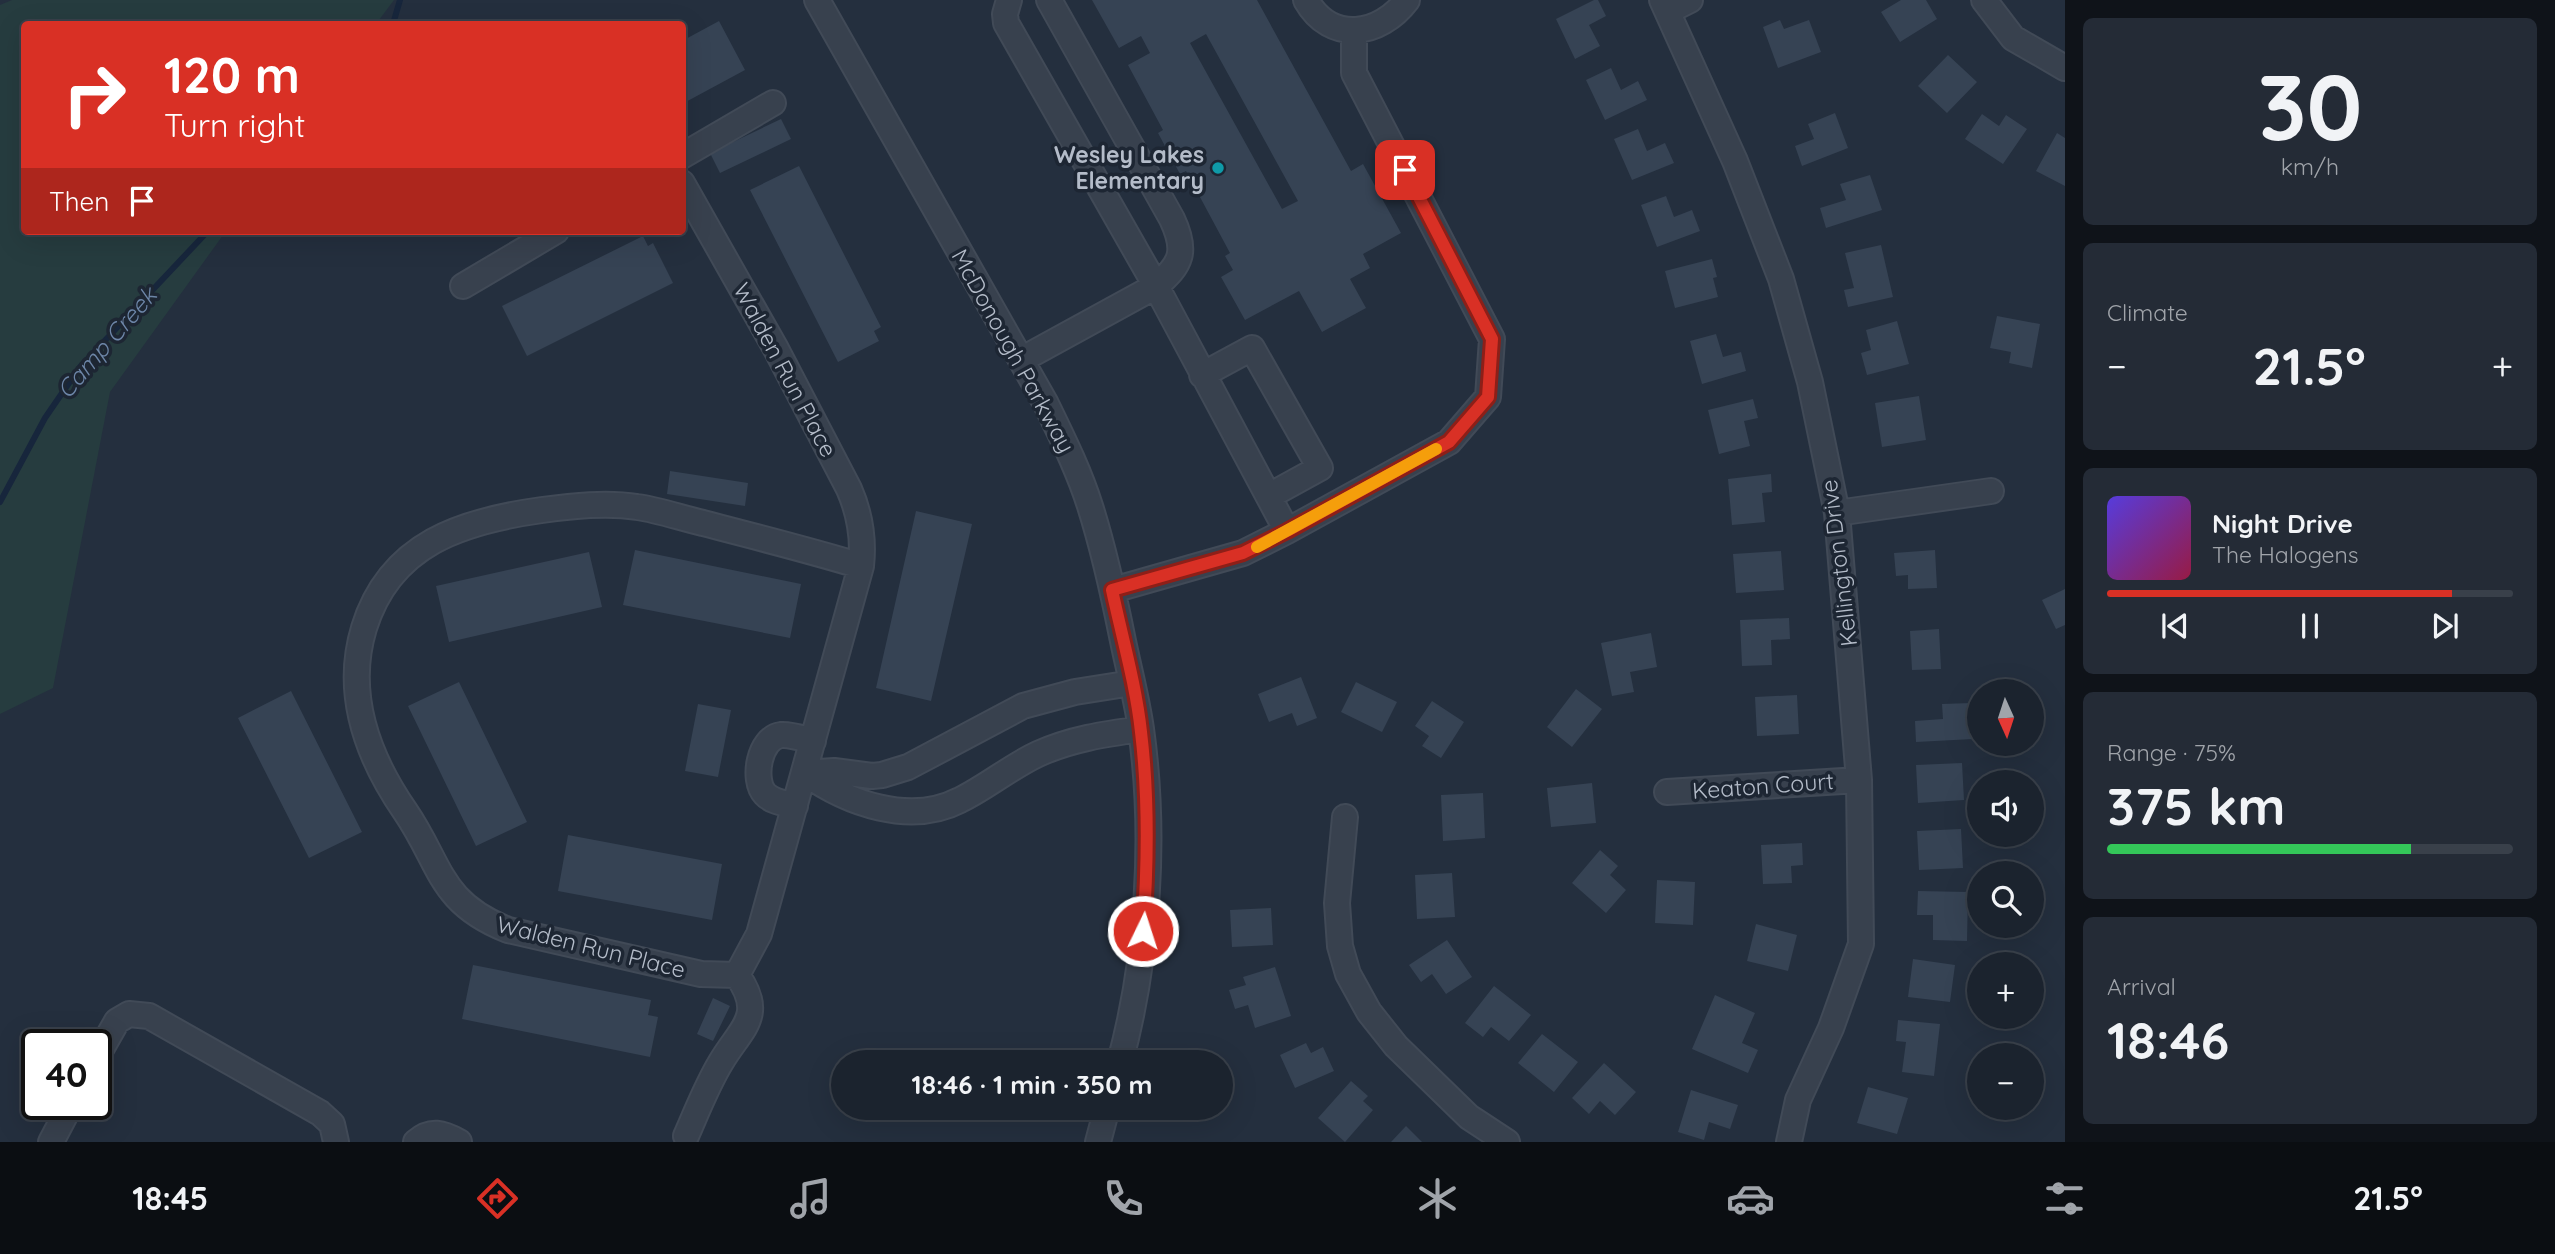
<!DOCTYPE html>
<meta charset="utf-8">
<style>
body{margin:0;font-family:Quicksand,sans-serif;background:#242b36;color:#f1f3f6;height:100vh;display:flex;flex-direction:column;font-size:26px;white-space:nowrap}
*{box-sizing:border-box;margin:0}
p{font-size:23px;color:#a0a4aa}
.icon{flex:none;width:38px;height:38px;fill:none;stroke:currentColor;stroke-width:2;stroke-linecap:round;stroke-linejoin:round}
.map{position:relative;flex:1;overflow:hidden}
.sheet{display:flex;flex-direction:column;gap:18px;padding:18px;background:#0f1319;width:490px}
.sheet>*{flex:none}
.banner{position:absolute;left:21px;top:21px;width:665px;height:214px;border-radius:7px;box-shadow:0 7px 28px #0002,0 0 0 2px #39404a;background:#d93025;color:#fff;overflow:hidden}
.needle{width:46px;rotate:177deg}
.controls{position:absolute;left:1967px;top:679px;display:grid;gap:14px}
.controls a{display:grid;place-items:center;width:77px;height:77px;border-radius:50%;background:#1b232e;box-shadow:0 7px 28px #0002,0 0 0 2px #39404a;font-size:35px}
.speed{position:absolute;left:21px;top:1029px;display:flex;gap:14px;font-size:35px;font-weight:700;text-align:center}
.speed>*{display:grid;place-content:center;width:91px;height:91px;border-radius:50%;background:#1b232e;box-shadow:0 7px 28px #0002,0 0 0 2px #39404a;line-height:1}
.speed .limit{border:4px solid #111;border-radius:10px;background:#fff;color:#111}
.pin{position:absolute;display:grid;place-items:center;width:60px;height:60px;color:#fff;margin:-30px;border-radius:14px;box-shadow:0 4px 10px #0006}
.me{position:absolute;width:77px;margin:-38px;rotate:4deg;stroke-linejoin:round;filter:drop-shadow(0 0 5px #0008)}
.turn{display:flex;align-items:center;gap:24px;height:147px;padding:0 28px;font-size:32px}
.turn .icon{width:91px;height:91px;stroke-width:2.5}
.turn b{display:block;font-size:49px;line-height:60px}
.then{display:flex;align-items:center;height:66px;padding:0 28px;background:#0003;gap:14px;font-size:26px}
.big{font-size:52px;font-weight:700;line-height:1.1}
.sheet .card{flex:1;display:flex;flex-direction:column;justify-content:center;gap:10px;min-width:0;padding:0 24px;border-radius:10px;background:#242b36}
.sheet .dial{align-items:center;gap:0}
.dial b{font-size:91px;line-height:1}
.song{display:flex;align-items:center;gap:21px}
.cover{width:84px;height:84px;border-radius:10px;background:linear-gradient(135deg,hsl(250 70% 55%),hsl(340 70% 35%))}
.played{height:7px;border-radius:4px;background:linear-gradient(90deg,#d93025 85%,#39404a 85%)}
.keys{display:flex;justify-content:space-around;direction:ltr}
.heat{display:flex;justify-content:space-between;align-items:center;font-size:38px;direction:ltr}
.charge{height:10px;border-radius:5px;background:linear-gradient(90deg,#34c759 75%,#39404a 0)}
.trip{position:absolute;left:831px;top:1050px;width:402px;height:70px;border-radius:35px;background:#1b232e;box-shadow:0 7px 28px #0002,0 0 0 2px #39404a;font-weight:700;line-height:70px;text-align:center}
.tab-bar{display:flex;height:112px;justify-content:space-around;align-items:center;background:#0b0e12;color:#a0a4aa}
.tab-bar .icon{width:49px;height:49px}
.tab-bar .current{color:#d93025}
.tab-bar b{font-size:32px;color:#f1f3f6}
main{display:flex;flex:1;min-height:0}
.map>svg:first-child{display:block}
</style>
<main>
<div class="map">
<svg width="2065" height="1142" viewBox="0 0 2065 1142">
<rect width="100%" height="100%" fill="#242f3e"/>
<path fill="#263c3f" d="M12,0H394L376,24H24V231H226L110,392L53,688L0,714V5Z"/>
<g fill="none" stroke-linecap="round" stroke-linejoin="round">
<path stroke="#17263c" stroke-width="6" d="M393,24L400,0
M0,502L45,418L80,367L208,231"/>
</g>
<path fill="#364354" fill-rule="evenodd" d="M1092,0H1257L1351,171L1363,164L1401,233L1363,254L1370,268L1350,279L1366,308L1322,332L1299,291L1245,320L1221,277L1233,270L1225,256L1230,253L1186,171L1180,174L1158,133L1163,130L1128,65L1150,53L1141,36L1119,48ZM1206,34L1298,201L1282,209L1190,43Z
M1594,0H1598L1606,16L1589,25L1600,46L1575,59L1556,19Z
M1901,0H1926L1937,19L1900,42L1881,12Z
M1780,20L1784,29L1809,20L1821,52L1778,68L1763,27Z
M719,21L745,70L682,104V41Z
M1948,55L1977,82L1947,113L1918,86Z
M1611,68L1621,90L1638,81L1647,100L1605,120L1586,80Z
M1835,113L1848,148L1802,166L1795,146L1814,139L1808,124Z
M1982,114L1999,126L2006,115L2027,129L2003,164L1965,139Z
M781,119L791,139L720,173L710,153Z
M1638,129L1647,151L1665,143L1674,163L1632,180L1614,139Z
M2057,133L2065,138V186L2036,171Z
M799,166L881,327L874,331L879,341L838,362L750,190Z
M1870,175L1882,210L1826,228L1820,208L1846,200L1840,184Z
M1666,196L1674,217L1692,210L1700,231L1657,247L1641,205Z
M643,236L648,246L653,243L673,283L527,356L502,306Z
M1881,245L1893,297L1848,307L1844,290L1854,288L1845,253Z
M1712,259L1717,277L1713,278L1718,297L1675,308L1665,271Z
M1997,316L2040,324L2032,368L2009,363L2011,352L1990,348Z
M1897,321L1909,364L1867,375L1861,353L1871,350L1866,330Z
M1716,334L1723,357L1741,352L1746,371L1702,384L1690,341Z
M1919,396L1926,440L1882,447L1875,403Z
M1753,399L1758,418L1744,421L1750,446L1719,454L1708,410Z
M670,471L748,483L745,506L667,494Z
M1771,474L1772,492L1762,493L1765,522L1732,525L1728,479Z
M916,511L972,524L931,701L876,688Z
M635,550L801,584L790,638L623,605Z
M1935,550L1937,588L1908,589V575L1896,576L1894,553Z
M1781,551L1784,590L1736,593L1733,554Z
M589,552L602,607L449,642L436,586Z
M2065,589V625L2056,629L2042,600Z
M1789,618L1790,639L1771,640L1772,665L1742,666L1740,620Z
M1939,629L1941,669L1912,670L1910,631Z
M1651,633L1657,667L1630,672L1634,692L1612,696L1601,643Z
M1301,677L1317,718L1297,726L1292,713L1269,722L1258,694Z
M459,682L527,822L476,846L408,706Z
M1356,682L1397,702L1382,732L1341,712Z
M1576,689L1602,709L1572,747L1547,727Z
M291,691L362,832L309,858L238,718Z
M1797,695L1799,734L1757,736L1755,697Z
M1432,701L1464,722L1441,758L1422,746L1429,736L1415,726Z
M1971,703L1973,739L1916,742L1915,721L1943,719L1942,704Z
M698,704L731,710L718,777L685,771Z
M1962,763L1964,800L1918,803L1916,765Z
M1592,783L1596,823L1551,827L1547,788Z
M1483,793L1485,838L1443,841L1441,795Z
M1961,829L1963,868L1919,870L1917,831Z
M568,835L722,864L712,920L558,891Z
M1802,843L1803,865L1791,866L1792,883L1763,884L1761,845Z
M1600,850L1618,866L1610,875L1626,890L1606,913L1572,883Z
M1452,873L1455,917L1417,919L1415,875Z
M1657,880L1695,882L1693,925L1655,923Z
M1918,891L1968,892L1967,941L1933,940V915H1917Z
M1271,908L1273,945L1232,947L1230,910Z
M1756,924L1797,935L1788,971L1747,961Z
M1447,940L1472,977L1446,994L1432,974L1421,982L1409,965Z
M1913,959L1955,965L1950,1002L1908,997Z
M473,965L651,1000L648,1015L658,1017L650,1057L462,1019Z
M1275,967L1291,1016L1255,1028L1248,1005L1235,1009L1229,990L1246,985L1243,977Z
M1494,986L1531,1015L1509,1041L1491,1027L1483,1037L1465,1023Z
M1715,995L1755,1013L1742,1043L1758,1050L1748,1073L1692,1049Z
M713,998L730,1006L713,1041L697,1034Z
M1898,1020L1940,1024L1934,1076L1902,1072L1906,1042L1896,1041Z
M1542,1034L1578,1062L1554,1092L1518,1063Z
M1306,1043L1311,1053L1323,1047L1334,1071L1295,1088L1280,1055Z
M1604,1063L1636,1092L1615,1115L1600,1101L1589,1114L1572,1098Z
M1351,1081L1368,1096L1363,1101L1373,1110L1345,1142L1318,1118Z
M1868,1087L1908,1098L1897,1134L1857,1123Z
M1691,1090L1738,1105L1730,1129L1709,1122L1704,1140L1678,1132Z
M1406,1126L1422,1142H1391Z"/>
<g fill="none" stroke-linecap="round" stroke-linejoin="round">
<g stroke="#414a57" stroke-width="28">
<path id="minor" d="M817,0L1046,404C1062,437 1079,471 1090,506C1104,550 1114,596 1123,641C1129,670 1137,700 1141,729C1156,836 1148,958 1120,1062
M1009,0L1005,14L1006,23L1156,286L1287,531
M1306,0C1331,44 1380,36 1407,0
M1662,0L1735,161L1781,279L1810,382L1837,513L1859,780L1861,944L1831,1028L1798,1100L1789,1142
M1984,0L2013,38L2065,68
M1668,11L1690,0
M682,156L773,103
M682,183L776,349L849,489C860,514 864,539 861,566L759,934L737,975
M463,286L556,231
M1021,360L1156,286C1182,264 1187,251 1172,219L1049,0
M1202,375L1252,348L1320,468L1269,496
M1837,513L1991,491
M1113,590L1243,553L1287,531L1449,442L1488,397L1492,339L1354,73V30
M805,773C847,803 910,826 960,800C987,787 1010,767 1038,754C1071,739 1105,734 1141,729
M805,773L834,771L872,776L882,775L908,767L1023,706L1075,692L1132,683
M1667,792L1859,780
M795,806C785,803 772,802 765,794C752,780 759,738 781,735C791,734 804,739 813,741
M1345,817L1337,903L1340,946L1348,974L1369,1012L1396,1046L1469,1117L1507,1142
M737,975L701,974L508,930C438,902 442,865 405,811C367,756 344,694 364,628C390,543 463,521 542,510C572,506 607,502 637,507C659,510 681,518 703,523C756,537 809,550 861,566
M96,1058L117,1021L129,1014L149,1016L320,1113L332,1124L336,1142
M686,1136C697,1111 707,1085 721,1062C741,1028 766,1016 737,975
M51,1142L71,1104
M416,1142C431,1129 443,1133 459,1142
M1098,1142L1107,1108"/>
</g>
<use href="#minor" stroke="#38414e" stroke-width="24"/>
</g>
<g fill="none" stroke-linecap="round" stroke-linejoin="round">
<g stroke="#8d1f18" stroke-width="18">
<path id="route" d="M1143,931C1148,864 1149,799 1141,732C1136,685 1122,637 1112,590L1243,553L1287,531L1449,442L1488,397L1492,339L1405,170"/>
</g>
<use href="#route" stroke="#d93025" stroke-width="12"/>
<path stroke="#f59e0b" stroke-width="12" d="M1257,547L1436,449"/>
</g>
<circle fill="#0f9aa8" stroke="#1d2633" stroke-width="2.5" cx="1218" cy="168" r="7"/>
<g text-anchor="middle" stroke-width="7" stroke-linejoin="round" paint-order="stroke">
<g font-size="23" font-weight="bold" fill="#b4bcc9" stroke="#1d2633" text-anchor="end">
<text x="1204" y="163">Wesley Lakes<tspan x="1204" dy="26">Elementary</tspan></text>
</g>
<g font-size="23" fill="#b4bcc9" stroke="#1d2633">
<text transform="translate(1013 351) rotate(61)" y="8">McDonough Parkway</text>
<text transform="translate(785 370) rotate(62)" y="8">Walden Run Place</text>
<text transform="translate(1839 563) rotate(-97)" y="8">Kellington Drive</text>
<text transform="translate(1763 786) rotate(-4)" y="8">Keaton Court</text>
<text transform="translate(591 947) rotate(14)" y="8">Walden Run Place</text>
</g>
<g font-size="24" font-style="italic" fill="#6d86a8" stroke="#1d2633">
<text transform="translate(107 343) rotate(-49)" y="8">Camp Creek</text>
</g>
</g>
</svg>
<div class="controls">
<a><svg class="needle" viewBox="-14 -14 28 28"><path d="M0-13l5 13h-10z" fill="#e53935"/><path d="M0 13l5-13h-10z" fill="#a0a4aa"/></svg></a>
<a><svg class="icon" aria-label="sound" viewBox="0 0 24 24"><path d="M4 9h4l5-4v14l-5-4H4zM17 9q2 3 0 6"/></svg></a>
<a><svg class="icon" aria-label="search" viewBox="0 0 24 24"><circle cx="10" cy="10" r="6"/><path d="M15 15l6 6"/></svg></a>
<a>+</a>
<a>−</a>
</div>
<div class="speed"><div class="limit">40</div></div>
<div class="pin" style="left:1405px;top:170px;background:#d93025"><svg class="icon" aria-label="arrive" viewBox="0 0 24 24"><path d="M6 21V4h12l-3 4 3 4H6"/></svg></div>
<svg class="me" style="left:1143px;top:931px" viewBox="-20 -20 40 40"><circle r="17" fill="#d93025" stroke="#fff" stroke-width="3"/><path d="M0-11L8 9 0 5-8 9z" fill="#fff"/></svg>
<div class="trip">18:46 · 1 min · 350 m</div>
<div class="banner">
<div class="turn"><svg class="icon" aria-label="right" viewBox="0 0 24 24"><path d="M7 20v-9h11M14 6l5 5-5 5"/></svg><div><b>120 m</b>Turn right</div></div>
<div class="then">Then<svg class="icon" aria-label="arrive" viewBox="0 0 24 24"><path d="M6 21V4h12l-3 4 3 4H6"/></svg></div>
</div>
</div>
<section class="sheet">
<div class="card dial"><b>30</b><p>km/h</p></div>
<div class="card"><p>Climate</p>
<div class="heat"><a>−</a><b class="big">21.5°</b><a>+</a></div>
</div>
<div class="card">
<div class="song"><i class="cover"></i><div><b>Night Drive</b><p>The Halogens</p></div></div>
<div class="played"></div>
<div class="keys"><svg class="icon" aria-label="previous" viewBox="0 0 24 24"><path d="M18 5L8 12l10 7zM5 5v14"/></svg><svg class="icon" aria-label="pause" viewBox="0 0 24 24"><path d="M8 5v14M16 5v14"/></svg><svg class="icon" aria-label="next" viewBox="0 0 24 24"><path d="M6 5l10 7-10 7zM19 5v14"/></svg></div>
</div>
<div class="card"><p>Range · 75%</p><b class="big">375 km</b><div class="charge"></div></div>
<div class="card"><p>Arrival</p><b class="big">18:46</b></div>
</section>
</main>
<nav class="tab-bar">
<b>18:45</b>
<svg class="icon current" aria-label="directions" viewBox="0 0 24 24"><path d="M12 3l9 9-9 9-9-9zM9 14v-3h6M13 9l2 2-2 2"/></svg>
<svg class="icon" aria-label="music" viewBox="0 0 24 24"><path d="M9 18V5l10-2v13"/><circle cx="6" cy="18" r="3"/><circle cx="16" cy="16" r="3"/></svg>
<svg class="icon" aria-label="phone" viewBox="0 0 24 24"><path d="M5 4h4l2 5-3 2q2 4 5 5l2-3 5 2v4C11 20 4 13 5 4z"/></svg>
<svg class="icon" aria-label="climate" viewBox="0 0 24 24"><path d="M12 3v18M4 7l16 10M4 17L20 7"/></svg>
<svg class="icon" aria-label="car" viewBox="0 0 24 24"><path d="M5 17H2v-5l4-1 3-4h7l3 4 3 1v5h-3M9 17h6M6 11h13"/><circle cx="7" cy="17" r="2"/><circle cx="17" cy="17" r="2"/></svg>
<svg class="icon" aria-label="filters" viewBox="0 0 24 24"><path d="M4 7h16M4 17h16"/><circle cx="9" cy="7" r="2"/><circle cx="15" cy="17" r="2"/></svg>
<b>21.5°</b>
</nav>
